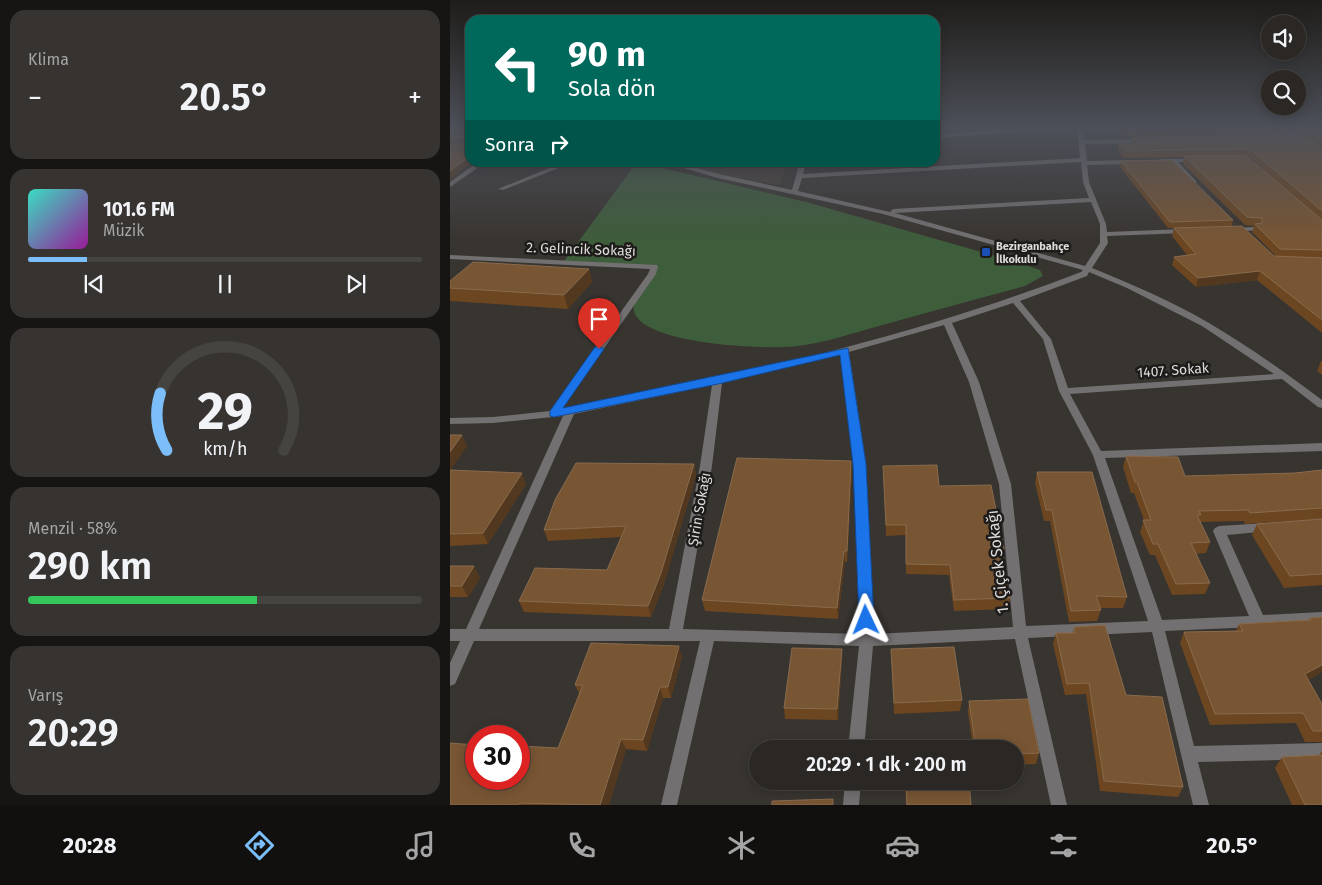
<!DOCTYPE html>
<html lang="tr">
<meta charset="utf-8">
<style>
body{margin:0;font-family:"Fira Sans",sans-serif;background:#363331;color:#f1f3f6;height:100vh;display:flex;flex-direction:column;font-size:19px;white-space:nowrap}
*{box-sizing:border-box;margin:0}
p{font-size:16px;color:#a5a5a6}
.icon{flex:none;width:28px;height:28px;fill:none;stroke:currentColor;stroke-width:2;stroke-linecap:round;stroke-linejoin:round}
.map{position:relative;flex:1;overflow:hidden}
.details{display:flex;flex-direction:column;gap:10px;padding:10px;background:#171514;width:450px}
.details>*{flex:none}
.top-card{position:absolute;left:15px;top:15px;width:475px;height:152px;border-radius:15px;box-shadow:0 2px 12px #0003,0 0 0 1px #464441;background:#00695c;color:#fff;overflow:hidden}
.fabs{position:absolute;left:811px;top:15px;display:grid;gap:10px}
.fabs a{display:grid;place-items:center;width:45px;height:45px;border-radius:50%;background:#2a2724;box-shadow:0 2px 12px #0003,0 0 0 1px #464441;font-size:25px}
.speed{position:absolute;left:15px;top:725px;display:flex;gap:10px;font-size:25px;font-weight:700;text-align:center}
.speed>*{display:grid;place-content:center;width:65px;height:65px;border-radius:50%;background:#2a2724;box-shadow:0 2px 12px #0003,0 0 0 1px #464441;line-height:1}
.speed .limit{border:8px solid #d22;background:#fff;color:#111}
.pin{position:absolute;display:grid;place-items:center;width:42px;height:42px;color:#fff;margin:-51px -21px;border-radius:50% 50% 50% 0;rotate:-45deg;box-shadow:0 0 5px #0007}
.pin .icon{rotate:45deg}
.me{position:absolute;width:55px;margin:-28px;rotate:358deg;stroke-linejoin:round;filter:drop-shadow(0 0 4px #0008)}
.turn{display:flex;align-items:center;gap:18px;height:105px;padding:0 20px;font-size:22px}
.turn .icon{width:65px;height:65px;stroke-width:2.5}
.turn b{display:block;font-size:35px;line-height:42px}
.then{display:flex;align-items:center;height:48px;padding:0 20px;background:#0003;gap:10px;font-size:19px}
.big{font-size:38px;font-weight:600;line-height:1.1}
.details .widget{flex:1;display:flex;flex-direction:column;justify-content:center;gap:8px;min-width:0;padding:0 18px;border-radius:15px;background:#363331}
.details .dial{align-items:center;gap:0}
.dial svg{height:130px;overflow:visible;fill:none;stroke:#464441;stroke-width:7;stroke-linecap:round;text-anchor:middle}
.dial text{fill:#f1f3f6;stroke:none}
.song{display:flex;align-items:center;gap:15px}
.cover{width:60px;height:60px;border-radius:8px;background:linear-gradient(135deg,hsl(170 70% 55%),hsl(300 70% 35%))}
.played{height:5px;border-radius:2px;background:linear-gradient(90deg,#7cbef9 15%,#464441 15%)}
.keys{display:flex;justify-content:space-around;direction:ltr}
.heat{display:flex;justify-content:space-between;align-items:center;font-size:28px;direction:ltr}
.charge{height:8px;border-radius:4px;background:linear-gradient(90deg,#34c759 58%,#464441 0)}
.trip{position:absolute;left:299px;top:740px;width:275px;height:50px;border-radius:25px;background:#2a2724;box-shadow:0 2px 12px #0003,0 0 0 1px #464441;font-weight:600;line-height:50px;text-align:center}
.tab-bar{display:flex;height:80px;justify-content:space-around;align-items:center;background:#11100e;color:#a5a5a6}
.tab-bar .icon{width:35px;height:35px}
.tab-bar .current{color:#7cbef9}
.tab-bar b{font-size:22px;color:#f1f3f6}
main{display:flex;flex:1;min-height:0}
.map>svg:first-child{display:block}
</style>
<main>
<section class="details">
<div class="widget"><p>Klima</p>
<div class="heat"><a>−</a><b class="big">20.5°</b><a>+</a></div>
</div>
<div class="widget">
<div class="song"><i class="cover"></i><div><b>101.6 FM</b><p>Müzik</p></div></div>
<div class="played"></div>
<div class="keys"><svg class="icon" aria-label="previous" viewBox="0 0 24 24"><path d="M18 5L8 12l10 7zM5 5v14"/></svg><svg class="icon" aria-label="pause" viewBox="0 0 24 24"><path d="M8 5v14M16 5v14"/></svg><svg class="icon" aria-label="next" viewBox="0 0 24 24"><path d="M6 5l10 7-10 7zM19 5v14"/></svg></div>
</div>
<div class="widget dial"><svg viewBox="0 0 100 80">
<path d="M14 69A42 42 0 1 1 86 69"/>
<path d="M14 69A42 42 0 0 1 10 34" stroke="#7cbef9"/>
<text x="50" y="56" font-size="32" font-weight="700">29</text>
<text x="50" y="72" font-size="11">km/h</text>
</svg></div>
<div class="widget"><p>Menzil · 58%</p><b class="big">290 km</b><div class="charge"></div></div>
<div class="widget"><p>Varış</p><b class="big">20:29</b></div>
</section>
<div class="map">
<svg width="872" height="805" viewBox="0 0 872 805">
<rect width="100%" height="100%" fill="#383430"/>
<path fill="#453c34" d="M224,163H337L329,185L252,171Z"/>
<path fill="#3e5d3b" d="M187,162L360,203L570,263L590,270L593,276L575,286C527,299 478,312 429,326C403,333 375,343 348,346C319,350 192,345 184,311C180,297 196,279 203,267L112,264Z"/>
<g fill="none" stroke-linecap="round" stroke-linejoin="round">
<path fill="#737071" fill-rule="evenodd" d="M578,128H604L601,130L485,138V134Z
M627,128H633L634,140L695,139L698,141L695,143L635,144L637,161L683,160L686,162L683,164L637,165L639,182L656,224L657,232L735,229L739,231L735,233L657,236L658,243L642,268C681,284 722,301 759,323C798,346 836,373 872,400V408L868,407L832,379L620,394L651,451L872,443V451L655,458L712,620L799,616L763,531L765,528L769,526L816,523L820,525L822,528L820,531L777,535L813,615L872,612V624L715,631L744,746L872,743V759L748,762L759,805H743L702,632L578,638L617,805H601L565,639L423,646L414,749H398L409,646L264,641L227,805H211L250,641H24L5,684L0,686V663L10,641H0V629H16L113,416L43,423L0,424V418L43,417L100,411L198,274L200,269L0,259V255L207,265L208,267L206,274L111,410L120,409C211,390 303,372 393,348C474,327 553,302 631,272L633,270L433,214L268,178L213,162H225L269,174L342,190L350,162H356L353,174L630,158ZM631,162L633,182L639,198L443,209L440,212L348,191L352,178ZM641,202L650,224V243L635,266L445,213ZM639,272L677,288L752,326L824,374L618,388L601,339L570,301L637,276ZM563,303L593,339L609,391L643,455L698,621L576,626L561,484L529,382L502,323ZM494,325L519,382L549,484L563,627L424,634L416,464L399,352ZM390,355L404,464L410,634L233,629L262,466L272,383ZM262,385L250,466L219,629H29L124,414Z
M827,128H834L872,150V154Z
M710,159H747L748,160L745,162H728L747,182L742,183L721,162H708L707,161Z
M28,162H36L0,187V182Z
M114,162H124L53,190L48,189Z
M806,227L808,228V230L782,232L778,230L782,228Z
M395,781H411L409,805H393Z"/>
</g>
<path fill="#6c4620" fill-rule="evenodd" d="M0,128H20V162H22L0,179V144H18L0,142Z
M670,128H835L833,134L856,139L845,132L846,128H872V333L807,280L746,287L722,265L724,257L737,255L722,236L724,228H718L670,167L671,161L783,220L782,226L824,256H826L802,232L804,226L795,225L733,164L734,157L673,158L668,151L669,144H682L683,138L828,134L676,137ZM797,156H798L821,176Z
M139,269L142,282L118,309L0,301V281Z
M871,361H872V375L867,371Z
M0,435L17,446L0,470L76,484L38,544L0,546Z
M676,456L735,476L845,473L872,470V519L795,524L794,521L750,522L760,542L756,553L746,554L760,583L755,594L722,595L705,555H700L690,532L694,520L684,493H681L673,467Z
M401,461L402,472L397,562H395L388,619L255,611L252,600Z
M244,464L246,475L214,584L201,617L74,612L69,601L157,570L171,537L98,541L94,530Z
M433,466L489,486L554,549L552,560L560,598L558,609L504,611L499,575L456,574V535L436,536Z
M587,472L677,597L673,608H650L651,610L647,621L619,622L600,521H594L585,483Z
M872,519V585L834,588L802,535L807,524Z
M0,566H24L30,578L18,597H0Z
M872,617V672L858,680L872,704V742H855L846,723L760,725L730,643L734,632L786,631L789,624L859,620L860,618Z
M624,627L676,695L733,787L728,797L650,791L636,694L615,695L603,644L606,633H623Z
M392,649V660L388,720L335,719L334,708Z
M441,649L512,700L510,711L444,714Z
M232,657L221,698H213L197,751L176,749L159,805H0L108,748L129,693L125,685Z
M519,701L589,753L586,764L565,765V749H523L518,712Z
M872,751V805H842L825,768L832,757L869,755Z
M455,781H519L521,805H456Z"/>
<path fill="#52381e" d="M20,156V162H22L0,179V171Z
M139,269L142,282L118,309L114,295Z
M810,271L807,280L746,287L748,278Z
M12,435L17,446L0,470V452Z
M401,461L402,472L397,562V551Z
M244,464L246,475L214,584L201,617L198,606Z
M72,473L76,484L38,544L33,533Z
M394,551L395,562L388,619L387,608Z
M24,566L30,578L18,597L12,586Z
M229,646L232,657L221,698L218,687Z
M392,649V660L388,720L387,709Z
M872,665V672L848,685L855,674Z
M210,687L213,698L197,751L193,740Z
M171,739L176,749L159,805H150Z"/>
<path fill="#785634" stroke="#886b4e" d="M0,128H20V156L0,171V144H18L20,138L0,136Z
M676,128H802L678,130Z
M852,128H872V140Z
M847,134L872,148V211L800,149L674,151L669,144H688L683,138Z
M734,156H796L872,220V250L830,249L805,224L812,223V218L797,217Z
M722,160L783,220L720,222L671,161Z
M792,226L824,256L872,258V320L810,271L748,278L724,257L746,254L724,228Z
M23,262L139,269L114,295L0,288V281Z
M0,435H12L0,452Z
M676,456L728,457L735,476L845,473L872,470V508L800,513L798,510L749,511L751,515H747L760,542L741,543L760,583L726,584L708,544H703L693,520H701L687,482H685Z
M287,458L401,461L397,551H394L387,608L252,600Z
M126,463L244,464L211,573L198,606L69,601L85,568L157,570L176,526L94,530L105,500Z
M487,465L489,486L541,485L554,549L549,550L560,598L504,600L500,565L456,564V525H436L433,466Z
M0,470L72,473L33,533L0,534Z
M587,472H642L677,597L646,596L651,610L621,611L602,510H596Z
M872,519V574L840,576L807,524Z
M0,566H24L12,586H0Z
M872,617V665L855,674L872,704V731H863L853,713L765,714L734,632L793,631L789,624L861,620L860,618Z
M655,625L676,695L712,697L733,787L654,781L639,683L617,684L606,633H625L624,627Z
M141,643L229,646L218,687H210L193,740L171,739L150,805L69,803L68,805H0V743L26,745V779H69V746L108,748L133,685H125Z
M504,647L512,700L444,703L441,649Z
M342,648L392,649L387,709L334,708Z
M578,699L589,753L565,754V749H526L519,701Z
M872,755V805H855L832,757Z
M456,781H519L521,805H457Z
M383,799V805H322V801Z"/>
<linearGradient id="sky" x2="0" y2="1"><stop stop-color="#1f1d1a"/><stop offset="0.53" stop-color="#4d5059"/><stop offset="1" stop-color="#4d5059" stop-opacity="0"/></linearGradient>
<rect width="872" height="241" fill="url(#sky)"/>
<path fill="#1a73e8" stroke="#114b97" d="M149,346L154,349L113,408L398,348L416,464L424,620L422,625L416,627L411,625L409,620L403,464L390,355L268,384L104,417L100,416V411L145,347Z"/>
<rect fill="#1a4fb4" stroke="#1e1c1a" stroke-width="2" x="531" y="247" width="10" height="10" rx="2.5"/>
<g text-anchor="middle" stroke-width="5" stroke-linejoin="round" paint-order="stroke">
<g font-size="11" font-weight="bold" fill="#dedbd9" stroke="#1e1c1a" text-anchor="start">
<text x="546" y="250">Bezirganbahçe<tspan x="546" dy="13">İlkokulu</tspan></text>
</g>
<g font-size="14" fill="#dedbd9" stroke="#1e1c1a">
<text transform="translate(131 249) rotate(2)" y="5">2. Gelincik Sokağı</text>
<text transform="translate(723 370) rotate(-4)" y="5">1407. Sokak</text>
<text transform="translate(249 509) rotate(-80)" y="5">Şirin Sokağı</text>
</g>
<g font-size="16" fill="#dedbd9" stroke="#1e1c1a">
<text transform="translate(547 562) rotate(-96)" y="6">1. Çiçek Sokağı</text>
</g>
</g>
</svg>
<div class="fabs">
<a><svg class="icon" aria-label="sound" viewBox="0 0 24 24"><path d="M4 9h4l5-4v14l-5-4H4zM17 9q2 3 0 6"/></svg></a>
<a><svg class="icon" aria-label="search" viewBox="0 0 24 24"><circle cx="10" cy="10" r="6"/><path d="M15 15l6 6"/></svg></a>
</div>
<div class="speed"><div class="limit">30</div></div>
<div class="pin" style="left:149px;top:349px;background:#d93025"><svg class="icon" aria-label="arrive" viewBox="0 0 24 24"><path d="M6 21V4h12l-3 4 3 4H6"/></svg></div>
<svg class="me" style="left:416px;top:620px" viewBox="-20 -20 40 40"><path d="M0-17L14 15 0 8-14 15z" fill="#1a73e8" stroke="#fff" stroke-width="4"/></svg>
<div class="trip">20:29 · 1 dk · 200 m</div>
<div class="top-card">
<div class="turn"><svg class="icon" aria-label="left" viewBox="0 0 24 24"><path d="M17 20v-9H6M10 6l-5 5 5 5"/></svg><div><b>90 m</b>Sola dön</div></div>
<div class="then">Sonra<svg class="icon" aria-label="right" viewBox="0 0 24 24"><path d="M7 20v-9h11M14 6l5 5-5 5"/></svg></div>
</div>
</div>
</main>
<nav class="tab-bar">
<b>20:28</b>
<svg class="icon current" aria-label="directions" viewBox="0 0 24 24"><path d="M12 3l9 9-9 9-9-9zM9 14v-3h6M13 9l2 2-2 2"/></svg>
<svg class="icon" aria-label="music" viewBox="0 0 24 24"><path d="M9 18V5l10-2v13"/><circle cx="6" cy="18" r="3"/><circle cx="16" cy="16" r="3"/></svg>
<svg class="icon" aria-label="phone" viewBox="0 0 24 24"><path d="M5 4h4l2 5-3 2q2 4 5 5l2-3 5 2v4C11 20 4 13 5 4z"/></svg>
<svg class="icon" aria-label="climate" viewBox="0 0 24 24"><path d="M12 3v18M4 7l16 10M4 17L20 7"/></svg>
<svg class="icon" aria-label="car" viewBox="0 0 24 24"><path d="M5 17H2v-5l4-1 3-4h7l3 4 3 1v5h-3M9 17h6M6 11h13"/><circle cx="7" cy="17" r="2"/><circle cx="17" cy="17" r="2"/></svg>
<svg class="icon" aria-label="filters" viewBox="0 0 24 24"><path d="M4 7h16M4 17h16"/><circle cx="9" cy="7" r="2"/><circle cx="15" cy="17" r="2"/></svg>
<b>20.5°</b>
</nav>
